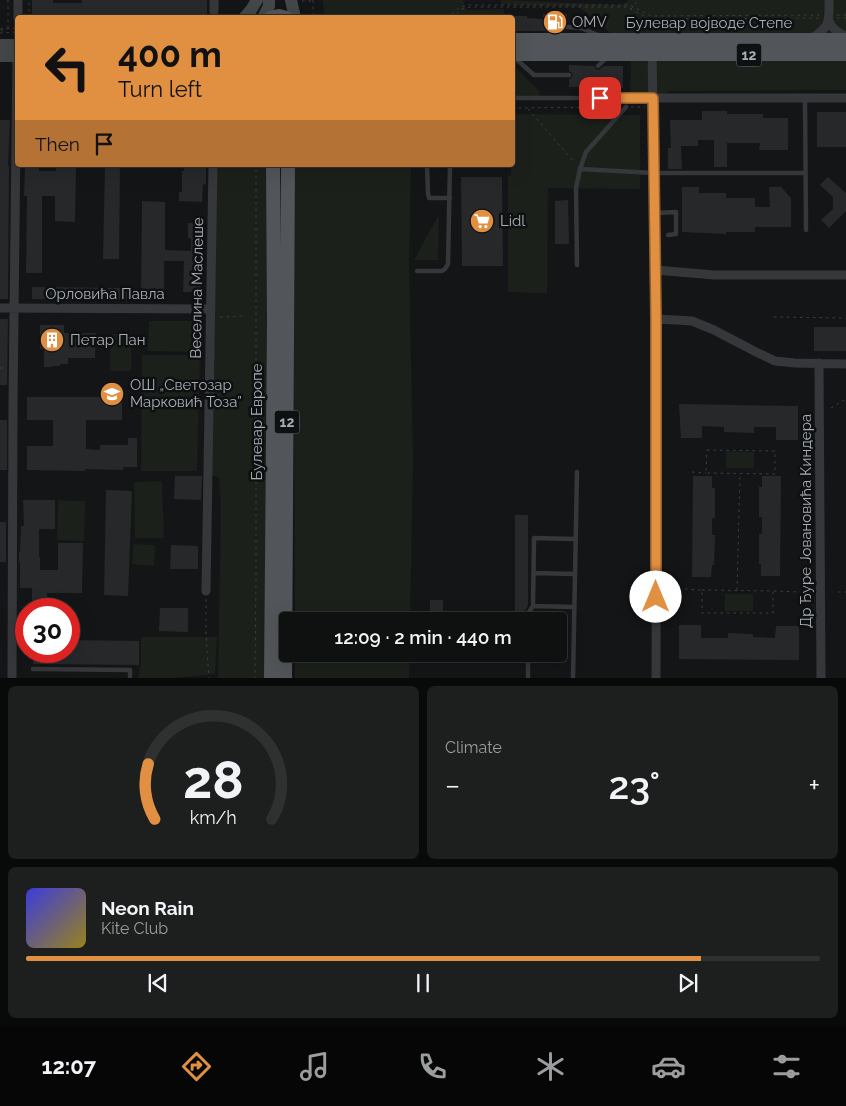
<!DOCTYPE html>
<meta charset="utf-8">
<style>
body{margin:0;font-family:Raleway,sans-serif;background:#1d1e1e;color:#f1f3f6;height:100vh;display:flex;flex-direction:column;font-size:19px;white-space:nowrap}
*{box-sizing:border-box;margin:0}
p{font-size:16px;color:#9b9d9f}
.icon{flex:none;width:28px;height:28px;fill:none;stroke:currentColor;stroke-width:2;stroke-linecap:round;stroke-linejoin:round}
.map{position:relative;height:678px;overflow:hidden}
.details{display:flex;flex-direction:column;gap:8px;padding:8px;background:#080909;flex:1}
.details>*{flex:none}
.banner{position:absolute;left:15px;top:15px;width:500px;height:152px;border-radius:5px;box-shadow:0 5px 20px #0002,0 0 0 1px #2f3030;background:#e19041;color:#111;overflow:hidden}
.speed{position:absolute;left:15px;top:598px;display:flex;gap:10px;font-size:25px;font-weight:700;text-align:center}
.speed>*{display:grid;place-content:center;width:65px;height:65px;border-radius:50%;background:#0f1010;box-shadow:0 5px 20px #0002,0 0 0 1px #2f3030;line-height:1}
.speed .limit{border:8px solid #d22;background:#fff;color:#111}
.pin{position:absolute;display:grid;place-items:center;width:42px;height:42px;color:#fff;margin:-21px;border-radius:10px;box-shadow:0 2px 8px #0006}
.me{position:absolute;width:55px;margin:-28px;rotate:0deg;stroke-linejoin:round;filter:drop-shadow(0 0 4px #0008)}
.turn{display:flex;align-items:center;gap:18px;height:105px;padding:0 20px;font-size:22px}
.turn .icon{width:65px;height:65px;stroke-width:2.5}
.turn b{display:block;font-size:35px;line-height:42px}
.then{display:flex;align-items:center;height:48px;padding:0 20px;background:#0003;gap:10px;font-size:19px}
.big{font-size:38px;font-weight:600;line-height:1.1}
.details .tile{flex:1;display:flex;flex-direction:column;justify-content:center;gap:8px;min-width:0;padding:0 18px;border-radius:8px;background:#1d1e1e}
.details .dial{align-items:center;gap:0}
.dial svg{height:130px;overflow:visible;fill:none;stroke:#2f3030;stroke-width:7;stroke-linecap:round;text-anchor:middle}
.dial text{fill:#f1f3f6;stroke:none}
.song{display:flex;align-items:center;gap:15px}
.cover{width:60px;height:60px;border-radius:8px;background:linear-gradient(135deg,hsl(240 70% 55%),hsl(50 70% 35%))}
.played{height:5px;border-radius:2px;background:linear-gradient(90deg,#e19041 85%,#2f3030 85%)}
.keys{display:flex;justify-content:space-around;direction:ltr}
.heat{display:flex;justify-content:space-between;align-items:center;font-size:28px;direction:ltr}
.details .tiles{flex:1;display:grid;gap:8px;grid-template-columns:1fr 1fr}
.tile:last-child{grid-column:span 2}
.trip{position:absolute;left:279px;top:612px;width:288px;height:50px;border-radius:5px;background:#0f1010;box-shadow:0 5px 20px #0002,0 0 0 1px #2f3030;font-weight:600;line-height:50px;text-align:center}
.dock{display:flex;height:80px;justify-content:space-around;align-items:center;background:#060606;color:#9b9d9f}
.dock .icon{width:35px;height:35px}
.dock .selected{color:#e19041}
.dock b{font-size:22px;color:#f1f3f6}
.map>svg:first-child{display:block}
</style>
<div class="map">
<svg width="846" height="679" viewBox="0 0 846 679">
<rect width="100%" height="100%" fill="#141516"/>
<path fill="#1b201b" d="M323,0H463L466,10L504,9V17H324Z
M501,0L622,5L629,0H846V33L613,35L579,7L501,4Z
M631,59H643L649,65L650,96H630Z
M656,59H846V90L668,91L667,96H656Z
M512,64L539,91V97H513Z
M513,114L640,115V189L548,188L547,293L508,292V176H511V165H512Z
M217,165H267L269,678H218L221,505L219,477L212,476Z
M293,165H411L409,263L413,462L410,621H295Z
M439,214L438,260H414Z
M149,321H200V352L148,351Z
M111,334H131V371H110Z
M142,355H200L197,471H141Z
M726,451L754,452V468H726Z
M162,481L164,538H135L134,482Z
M58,500L85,501L84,541L57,540Z
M133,544L155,545L154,566L132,564Z
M725,594H753V611H725Z
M141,637H217L215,674L173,678H138L141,662Z
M295,654H410L409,678H295Z"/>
<path fill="#27282a" d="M32,0H53V3H82V0H207V18H32Z
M543,14H567V23L564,24L563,27L564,30L567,31H514L515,16H527V18L543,19Z
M569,65L594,66L595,68L597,70L600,69L604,66H623V88L569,87V79L571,78L573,75L572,73L569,71Z
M702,111H727V114H763V118H788V150H759L760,143H727V167H714V140H698V146H681L682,169H668V148H671L670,120H702Z
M817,112H846V147H817Z
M0,120H10L8,166H9L8,299H0Z
M25,165H39V171H56V165H76L75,222L55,221V196H42V273H26L27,196H24Z
M105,165H120L119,259H103Z
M184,165H206V185L203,184L202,202L179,201V192H182V171H184Z
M461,177H502L503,266H462Z
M828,177L846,193V211L829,228L821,220L833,209V197L820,185Z
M682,187H699V193H726V198H755V207H770L769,187H781L791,198V227H755V232H726V234L682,232Z
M568,200L569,244H555V201Z
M142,201L165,202V250L191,251V238H188V223L204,224V239L201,238L200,263H203V276H201V292H183L184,261H164V297H141Z
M32,287L128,288V300L32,299Z
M0,319H8L7,385H0Z
M40,325H64V333H96L95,358H68V364H60V366H52V367H44V349H40Z
M814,327H846V351H814Z
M27,397H122V420H86V449L100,450V445H128V438H137V467H123V470L85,469V471L27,470V446H53V420H27Z
M679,404L798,406V440H776V427H754V433L724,432V427L702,426V438H681Z
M0,420H7V470H0Z
M175,476H202L201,500L174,499Z
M693,476H712V488H715V518H712V535H715L714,565H712L711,577H692Z
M762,476H781L780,576H761V564H759V534H762V517H759V487H762Z
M106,490L132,491L128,596L104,595Z
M23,500H55V529H39V557H40V570H58V543H83L82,593H47V605H32V588H20V562H19V552H20L21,526H24Z
M515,515H528V606L524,612H515Z
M0,522H6V562H0Z
M171,545L198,546V569H170Z
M430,600H443V621H430Z
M160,608H188V632L159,631Z
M679,625H701V638H728V633L753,634V637L775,638L776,626H799V660L679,659Z
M69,640L139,641V665L33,664V651H69Z"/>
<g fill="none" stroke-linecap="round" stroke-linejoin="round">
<path stroke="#3c3e41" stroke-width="1" stroke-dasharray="2.5 4" stroke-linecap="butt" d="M8,0V28
M313,0V13L315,18
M302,1H313
M631,9L639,0
M332,15H388L390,18
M837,15H846
M29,18V0
M447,18L460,7L469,5H630L651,16L820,15
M452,18L462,9L471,7H627L650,19L820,18
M837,18H846
M0,29L18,28
M2,29V35
M0,33L18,32
M631,107H645
M512,108L617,107
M528,109L575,163
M220,317L244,316
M774,317L846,318
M0,368H5
M831,408L844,400H846
M707,450L775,451V474L706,473Z
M692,472L706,473
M702,590L773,591V613H702Z
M737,590L740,474
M774,591L800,592
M838,592H846
M206,599V635L209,679
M670,599V588L701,590
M255,679L256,578V165"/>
<path stroke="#36373b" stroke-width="4.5" d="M567,27L581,28L598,35
M515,58L534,75H569
M598,66L606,58
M512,98H653
M805,98L806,230
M427,165L428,193L429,198H450
M450,166L494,165
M580,169L586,152L626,107
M656,213L676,212V234L668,235
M577,265L576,188L580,169L654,173H805
M417,271H442L445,269L448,264L450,165
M534,573L575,574
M574,607L533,606L534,538L575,539
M527,621V615L533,606
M528,654V679
M33,669L130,670V679
M573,679L577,472"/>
<path stroke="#36373b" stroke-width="9" d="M214,0V11
M18,18V0
M829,21C832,29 838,33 846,36
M811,39C831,26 829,22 829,0
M652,55L657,319L656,679
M653,98H846
M656,270L714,275H846
M0,308L211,309
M657,319L692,321L714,330L756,352L775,361L795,363L846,364
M819,363L821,679
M206,591L213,165
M12,679L13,404L17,51"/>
<path stroke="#44474a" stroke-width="12" d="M291,0L295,18
M244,18L251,10L257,0
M263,18L269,6V0
M0,45H18
M0,56H18"/>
<path stroke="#525559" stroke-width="14" d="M270,18L279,16L286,18
M512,40H846
M512,54H846
M271,679L274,321L273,165
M285,679L288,165"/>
</g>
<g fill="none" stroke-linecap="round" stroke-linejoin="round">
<g stroke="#925e2a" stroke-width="12">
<path id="route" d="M600,98H653L656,319V597"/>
</g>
<use href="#route" stroke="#e19041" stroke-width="9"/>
</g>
<defs>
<g id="fuel-disc" transform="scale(1.25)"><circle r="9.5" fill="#e19041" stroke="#0f1011"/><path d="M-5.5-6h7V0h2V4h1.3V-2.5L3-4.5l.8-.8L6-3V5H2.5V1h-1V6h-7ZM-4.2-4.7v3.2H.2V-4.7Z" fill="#fff"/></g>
<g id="supermarket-disc" transform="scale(1.25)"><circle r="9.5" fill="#e19041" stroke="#0f1011"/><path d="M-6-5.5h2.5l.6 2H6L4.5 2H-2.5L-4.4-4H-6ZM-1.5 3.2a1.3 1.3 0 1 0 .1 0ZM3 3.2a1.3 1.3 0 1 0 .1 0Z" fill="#fff"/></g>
<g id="building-disc" transform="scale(1.25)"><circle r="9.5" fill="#e19041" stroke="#0f1011"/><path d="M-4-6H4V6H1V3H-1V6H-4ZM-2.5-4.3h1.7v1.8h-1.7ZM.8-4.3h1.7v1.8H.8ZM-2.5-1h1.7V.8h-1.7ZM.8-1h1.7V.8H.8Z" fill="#fff"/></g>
<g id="school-disc" transform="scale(1.25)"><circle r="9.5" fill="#e19041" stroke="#0f1011"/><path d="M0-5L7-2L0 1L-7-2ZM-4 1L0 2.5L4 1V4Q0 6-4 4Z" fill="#fff"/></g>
</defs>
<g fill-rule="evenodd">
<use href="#fuel-disc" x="555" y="22"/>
<use href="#supermarket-disc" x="482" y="221"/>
<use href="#building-disc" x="52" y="340"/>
<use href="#school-disc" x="112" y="394"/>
</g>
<g text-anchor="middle" stroke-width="5" stroke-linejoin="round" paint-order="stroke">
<g fill="#0f1011" stroke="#797f84" stroke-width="1">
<rect x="736.5" y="43.5" width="25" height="23" rx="4"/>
<rect x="274.5" y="410.5" width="25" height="23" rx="4"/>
</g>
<g font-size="14" font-weight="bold" fill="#a7aeb5">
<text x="749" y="60">12</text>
<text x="287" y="427">12</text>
</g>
<g font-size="15" fill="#a7aeb5" stroke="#0f1011" text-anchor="start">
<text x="572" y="27">OMV</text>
<text x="500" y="226">Lidl</text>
<text x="70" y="345">Петар Пан</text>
<text x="130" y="390">ОШ „Светозар<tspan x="130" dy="17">Марковић Тоза”</tspan></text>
</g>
<g font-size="15" fill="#a7aeb5" stroke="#0f1011">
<text x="709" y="28">Булевар војводе Степе</text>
<text transform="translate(197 288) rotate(-89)" y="5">Веселина Маслеше</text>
<text x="105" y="299">Орловића Павла</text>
<text transform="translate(257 422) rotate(-90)" y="5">Булевар Европе</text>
<text transform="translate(806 521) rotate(-90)" y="5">Др Ђуре Јовановића Киндера</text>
</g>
</g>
</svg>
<div class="speed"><div class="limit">30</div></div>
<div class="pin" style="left:600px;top:98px;background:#d93025"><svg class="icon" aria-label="arrive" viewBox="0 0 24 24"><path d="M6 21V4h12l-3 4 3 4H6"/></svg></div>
<svg class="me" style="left:656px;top:597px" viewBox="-20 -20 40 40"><circle r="19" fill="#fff"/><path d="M0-13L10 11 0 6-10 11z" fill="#e19041"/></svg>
<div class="trip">12:09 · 2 min · 440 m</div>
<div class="banner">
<div class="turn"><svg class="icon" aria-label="left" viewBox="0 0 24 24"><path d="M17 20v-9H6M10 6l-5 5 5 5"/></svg><div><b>400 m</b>Turn left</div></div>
<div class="then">Then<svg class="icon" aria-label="arrive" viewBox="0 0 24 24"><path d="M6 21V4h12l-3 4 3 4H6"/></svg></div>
</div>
</div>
<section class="details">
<div class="tiles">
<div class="tile dial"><svg viewBox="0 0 100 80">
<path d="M14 69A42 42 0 1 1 86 69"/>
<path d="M14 69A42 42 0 0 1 10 35" stroke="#e19041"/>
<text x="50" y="56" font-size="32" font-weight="700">28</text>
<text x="50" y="72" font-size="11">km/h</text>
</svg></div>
<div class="tile"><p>Climate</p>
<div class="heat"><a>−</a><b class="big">23°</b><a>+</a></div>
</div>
<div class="tile">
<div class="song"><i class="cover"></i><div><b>Neon Rain</b><p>Kite Club</p></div></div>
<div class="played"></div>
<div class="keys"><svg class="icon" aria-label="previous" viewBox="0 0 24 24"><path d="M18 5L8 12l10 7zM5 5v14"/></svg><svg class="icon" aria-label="pause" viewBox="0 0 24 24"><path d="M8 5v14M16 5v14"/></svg><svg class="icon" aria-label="next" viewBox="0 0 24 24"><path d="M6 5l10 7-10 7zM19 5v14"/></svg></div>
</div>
</div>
</section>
<nav class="dock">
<b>12:07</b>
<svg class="icon selected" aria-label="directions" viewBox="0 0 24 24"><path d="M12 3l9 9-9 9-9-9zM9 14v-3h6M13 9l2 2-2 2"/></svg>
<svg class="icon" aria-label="music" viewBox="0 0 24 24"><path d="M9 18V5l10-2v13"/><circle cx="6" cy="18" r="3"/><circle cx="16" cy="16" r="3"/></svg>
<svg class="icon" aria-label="phone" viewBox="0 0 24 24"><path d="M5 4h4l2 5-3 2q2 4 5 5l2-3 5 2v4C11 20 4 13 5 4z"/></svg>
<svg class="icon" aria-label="climate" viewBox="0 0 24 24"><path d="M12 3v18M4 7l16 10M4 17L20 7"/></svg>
<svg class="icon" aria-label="car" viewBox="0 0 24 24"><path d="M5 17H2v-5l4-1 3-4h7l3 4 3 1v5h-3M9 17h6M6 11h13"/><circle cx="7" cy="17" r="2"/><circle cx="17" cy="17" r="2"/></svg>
<svg class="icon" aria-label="filters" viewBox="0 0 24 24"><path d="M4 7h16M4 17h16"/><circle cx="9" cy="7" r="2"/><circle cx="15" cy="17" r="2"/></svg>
</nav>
